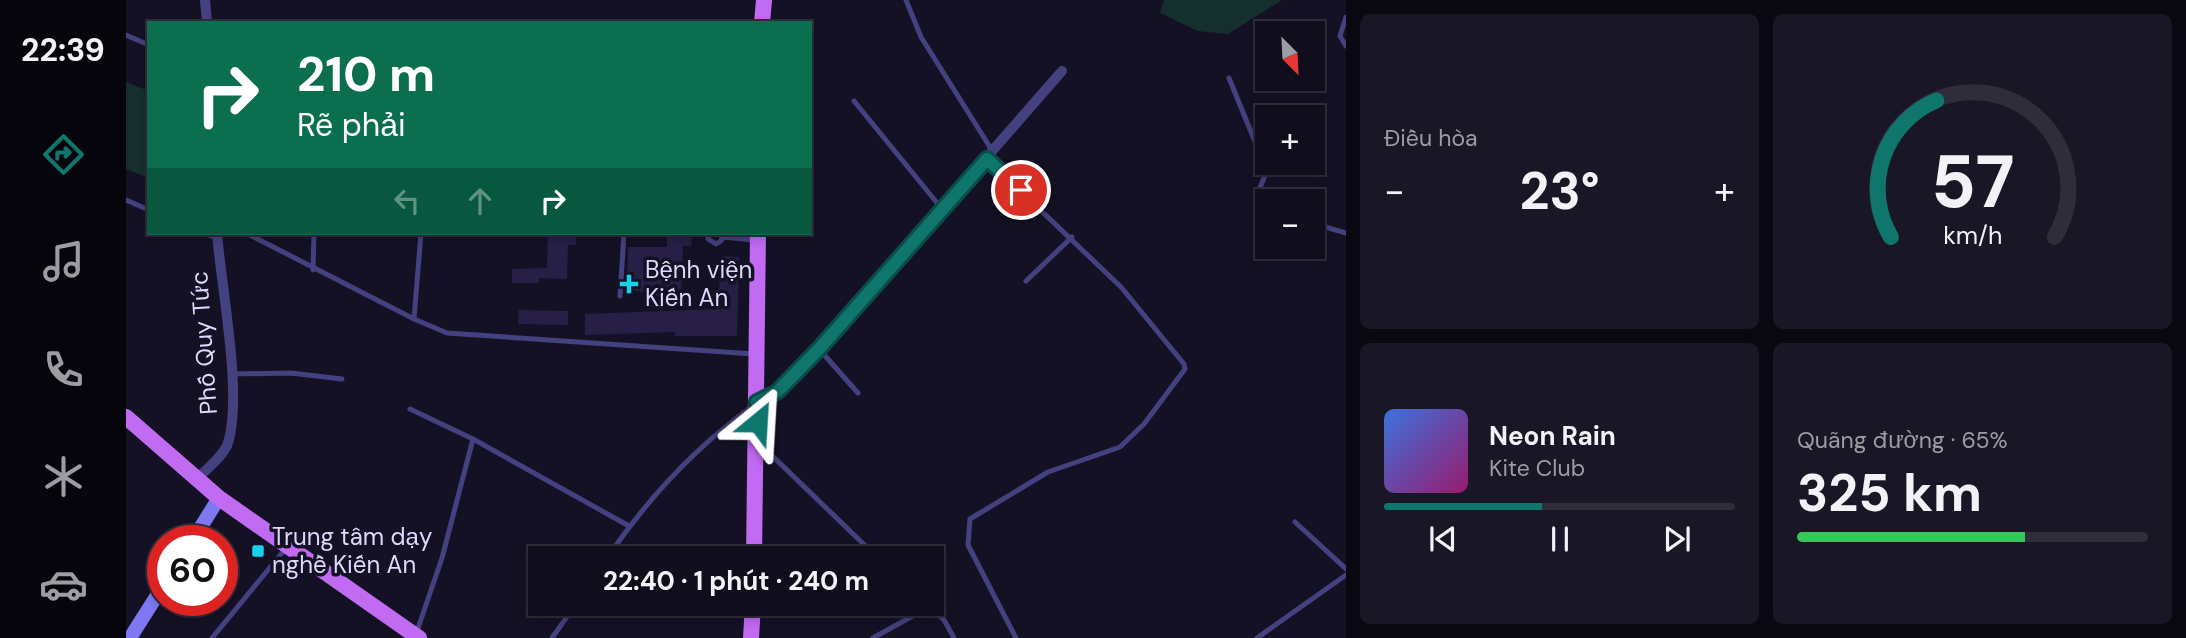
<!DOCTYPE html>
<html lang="vi">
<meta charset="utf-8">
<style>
body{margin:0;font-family:"DM Sans",sans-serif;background:#191625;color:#f1f3f6;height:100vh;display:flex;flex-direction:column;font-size:26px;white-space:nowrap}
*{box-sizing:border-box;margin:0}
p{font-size:23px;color:#9c9ca3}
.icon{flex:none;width:38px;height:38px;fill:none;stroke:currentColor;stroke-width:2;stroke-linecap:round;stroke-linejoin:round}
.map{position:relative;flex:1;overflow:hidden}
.details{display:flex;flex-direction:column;gap:14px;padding:14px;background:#09070f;width:840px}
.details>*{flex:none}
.guide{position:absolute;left:21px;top:21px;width:665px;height:214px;border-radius:0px;box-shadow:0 4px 10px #0003,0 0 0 2px #302d3b;background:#0b6e4f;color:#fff;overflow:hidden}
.needle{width:46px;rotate:156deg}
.controls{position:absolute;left:1129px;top:21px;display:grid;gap:14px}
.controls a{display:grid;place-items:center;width:70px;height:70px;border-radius:0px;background:#100d1c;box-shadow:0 4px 10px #0003,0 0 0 2px #302d3b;font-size:35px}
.speed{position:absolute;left:21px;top:525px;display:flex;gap:14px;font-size:35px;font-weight:700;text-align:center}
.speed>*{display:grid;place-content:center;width:91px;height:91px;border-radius:50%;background:#100d1c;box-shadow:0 4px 10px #0003,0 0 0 2px #302d3b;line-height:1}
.speed .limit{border:10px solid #d22;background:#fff;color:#111}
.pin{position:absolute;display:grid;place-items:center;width:60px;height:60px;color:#fff;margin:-30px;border:4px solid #fff;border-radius:50%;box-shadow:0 2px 7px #0007}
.me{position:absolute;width:77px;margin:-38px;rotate:27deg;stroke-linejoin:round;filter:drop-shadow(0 0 5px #0008)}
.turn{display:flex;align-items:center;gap:24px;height:147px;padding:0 35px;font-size:32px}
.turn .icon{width:91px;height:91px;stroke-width:2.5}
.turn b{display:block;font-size:49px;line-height:60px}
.lanes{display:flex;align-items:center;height:66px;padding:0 35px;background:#0003;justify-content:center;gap:35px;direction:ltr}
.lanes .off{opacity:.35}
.big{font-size:52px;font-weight:700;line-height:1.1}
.details .card{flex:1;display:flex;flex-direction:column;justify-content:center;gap:10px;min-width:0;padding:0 24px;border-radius:10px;background:#191625}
.details .dial{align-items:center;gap:0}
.dial svg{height:182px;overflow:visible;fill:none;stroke:#302d3b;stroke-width:7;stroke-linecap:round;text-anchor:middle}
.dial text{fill:#f1f3f6;stroke:none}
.song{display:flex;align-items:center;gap:21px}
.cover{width:84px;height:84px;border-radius:10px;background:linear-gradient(135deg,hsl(220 70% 55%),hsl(320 70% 35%))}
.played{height:7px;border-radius:4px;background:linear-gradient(90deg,#0f766e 45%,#302d3b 45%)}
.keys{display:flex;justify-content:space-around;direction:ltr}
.heat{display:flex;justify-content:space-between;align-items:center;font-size:38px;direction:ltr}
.charge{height:10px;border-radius:5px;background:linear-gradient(90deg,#34c759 65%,#302d3b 0)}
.details .tiles{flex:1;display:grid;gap:14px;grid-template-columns:repeat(2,1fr)}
.trip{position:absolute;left:402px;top:546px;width:416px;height:70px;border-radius:0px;background:#100d1c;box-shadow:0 4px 10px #0003,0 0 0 2px #302d3b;font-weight:700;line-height:70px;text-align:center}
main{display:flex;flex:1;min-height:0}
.tabs{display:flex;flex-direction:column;width:126px;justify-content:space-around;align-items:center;background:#06050b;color:#9c9ca3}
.tabs .icon{width:49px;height:49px}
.tabs .active{color:#0f766e}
.tabs b{font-size:32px;color:#f1f3f6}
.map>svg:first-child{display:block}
</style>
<main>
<nav class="tabs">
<b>22:39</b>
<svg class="icon active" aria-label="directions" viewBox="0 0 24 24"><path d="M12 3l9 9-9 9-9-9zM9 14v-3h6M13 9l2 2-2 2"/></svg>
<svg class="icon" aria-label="music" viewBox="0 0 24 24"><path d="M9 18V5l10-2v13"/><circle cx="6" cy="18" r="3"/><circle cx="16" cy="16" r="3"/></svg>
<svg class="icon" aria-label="phone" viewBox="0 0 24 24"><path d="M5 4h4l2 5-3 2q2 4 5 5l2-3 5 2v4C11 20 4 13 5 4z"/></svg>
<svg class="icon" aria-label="climate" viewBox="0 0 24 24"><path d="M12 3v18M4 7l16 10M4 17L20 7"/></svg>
<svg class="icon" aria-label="car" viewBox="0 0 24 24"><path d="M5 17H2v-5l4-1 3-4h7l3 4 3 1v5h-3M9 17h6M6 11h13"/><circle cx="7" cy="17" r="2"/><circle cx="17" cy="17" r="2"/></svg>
</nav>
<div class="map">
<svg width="1220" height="638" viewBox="0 0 1220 638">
<rect width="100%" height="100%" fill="#151125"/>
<path fill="#152f2e" d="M1038,0H1156L1102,34L1072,31L1034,13Z
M0,82L23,91V178L0,169Z"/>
<path fill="#271f45" d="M422,233H450V245H442L441,279L413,278V283H386V269L421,268Z
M541,233H566L565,246H557L555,295L501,290L502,247H541Z
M595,256L613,257L611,336H549V332L459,335V314L592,309Z
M393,310L442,311V325L392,324Z"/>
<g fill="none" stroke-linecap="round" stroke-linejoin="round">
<path stroke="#444180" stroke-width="5" d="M780,0L795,37L867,152
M1220,17L1214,36L1220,46
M0,35L23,45
M1103,78L1141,171L1130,197L1141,207
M728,101L816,209
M861,159L995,287L1058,364L1059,369L1018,424L994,447L922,472L844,519L842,545L890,638
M0,200L23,210
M1186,223L1220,233
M78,233L91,238
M120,233L288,319L321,333L628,354
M583,233L582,239L590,244L596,240L595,233
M597,237L628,240
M187,270L188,233
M900,281L946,237
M494,296L498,233
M288,319L295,233
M693,349L732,393
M107,374L165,373L216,379
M284,409L347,439L503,526
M634,444L752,558
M1169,522L1220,569
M481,558C522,498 569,447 628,405
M800,604L818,620L828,638
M290,634L316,558L347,439
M86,638L160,548
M426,638L450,604
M747,638L803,607
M1131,638L1220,575"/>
<path stroke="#444180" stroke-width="10" d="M79,0L81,23
M631,402L651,392L693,349L936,71
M70,480C79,470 98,456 102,443C117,394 95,287 91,233"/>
<path stroke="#7e79f3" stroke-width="14" d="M66,541L93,498
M4,638L37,586"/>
<path stroke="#c16af2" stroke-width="16" d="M636,23L638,0
M0,417L93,498L293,638
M628,558L632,233
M625,638L627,604"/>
</g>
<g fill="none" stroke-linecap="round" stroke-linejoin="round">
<g stroke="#0a4d48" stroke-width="18">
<path id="route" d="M632,422L631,402L651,392L693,349L861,159L895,190"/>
</g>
<use href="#route" stroke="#0f766e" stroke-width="12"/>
</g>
<g fill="#16d2eb" stroke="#151125" stroke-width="2.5">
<path d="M499.5 273.5h7v7h7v7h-7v7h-7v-7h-7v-7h7z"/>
<rect x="125" y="544" width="14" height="14" rx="3.5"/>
</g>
<g text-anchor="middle" stroke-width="7" stroke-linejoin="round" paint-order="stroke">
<g font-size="24" fill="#ded9fc" stroke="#151125" text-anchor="start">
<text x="519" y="278">Bệnh viện<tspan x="519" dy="28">Kiến An</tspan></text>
<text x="146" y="545">Trung tâm dạy<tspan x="146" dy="28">nghề Kiến An</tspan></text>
</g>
<g font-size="24" fill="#ded9fc" stroke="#151125">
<text transform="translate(78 343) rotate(-94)" y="8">Phố Quy Tức</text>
</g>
</g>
</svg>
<div class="controls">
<a><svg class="needle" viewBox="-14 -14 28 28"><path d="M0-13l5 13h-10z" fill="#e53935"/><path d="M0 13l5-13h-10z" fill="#9c9ca3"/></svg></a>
<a>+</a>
<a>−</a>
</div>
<div class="speed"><div class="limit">60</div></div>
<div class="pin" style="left:895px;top:190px;background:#d93025"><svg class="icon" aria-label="arrive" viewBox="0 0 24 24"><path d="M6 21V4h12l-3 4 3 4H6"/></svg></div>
<svg class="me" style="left:632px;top:422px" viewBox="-20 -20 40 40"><path d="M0-17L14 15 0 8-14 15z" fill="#0f766e" stroke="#fff" stroke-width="4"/></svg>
<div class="trip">22:40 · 1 phút · 240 m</div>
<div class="guide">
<div class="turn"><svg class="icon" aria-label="right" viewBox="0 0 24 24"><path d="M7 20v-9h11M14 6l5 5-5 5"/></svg><div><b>210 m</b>Rẽ phải</div></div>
<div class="lanes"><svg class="icon off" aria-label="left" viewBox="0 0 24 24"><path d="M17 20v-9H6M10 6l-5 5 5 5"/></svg><svg class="icon off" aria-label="ahead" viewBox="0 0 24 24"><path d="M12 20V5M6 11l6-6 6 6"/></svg><svg class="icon" aria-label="right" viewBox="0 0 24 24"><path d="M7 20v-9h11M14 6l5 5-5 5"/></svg></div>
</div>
</div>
<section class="details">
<div class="tiles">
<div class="card"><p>Điều hòa</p>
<div class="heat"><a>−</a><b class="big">23°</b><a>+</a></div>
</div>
<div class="card dial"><svg viewBox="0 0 100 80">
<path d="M14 69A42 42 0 1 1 86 69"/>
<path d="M14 69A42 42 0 0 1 34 9" stroke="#0f766e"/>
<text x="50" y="56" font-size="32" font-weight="700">57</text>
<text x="50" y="72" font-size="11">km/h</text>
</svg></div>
<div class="card">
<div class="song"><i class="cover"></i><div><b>Neon Rain</b><p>Kite Club</p></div></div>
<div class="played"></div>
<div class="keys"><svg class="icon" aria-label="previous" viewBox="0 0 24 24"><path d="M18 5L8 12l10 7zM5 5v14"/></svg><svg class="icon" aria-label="pause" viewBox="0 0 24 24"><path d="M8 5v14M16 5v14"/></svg><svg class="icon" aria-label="next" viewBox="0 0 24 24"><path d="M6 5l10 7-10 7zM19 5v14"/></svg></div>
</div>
<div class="card"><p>Quãng đường · 65%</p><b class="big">325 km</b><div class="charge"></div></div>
</div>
</section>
</main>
